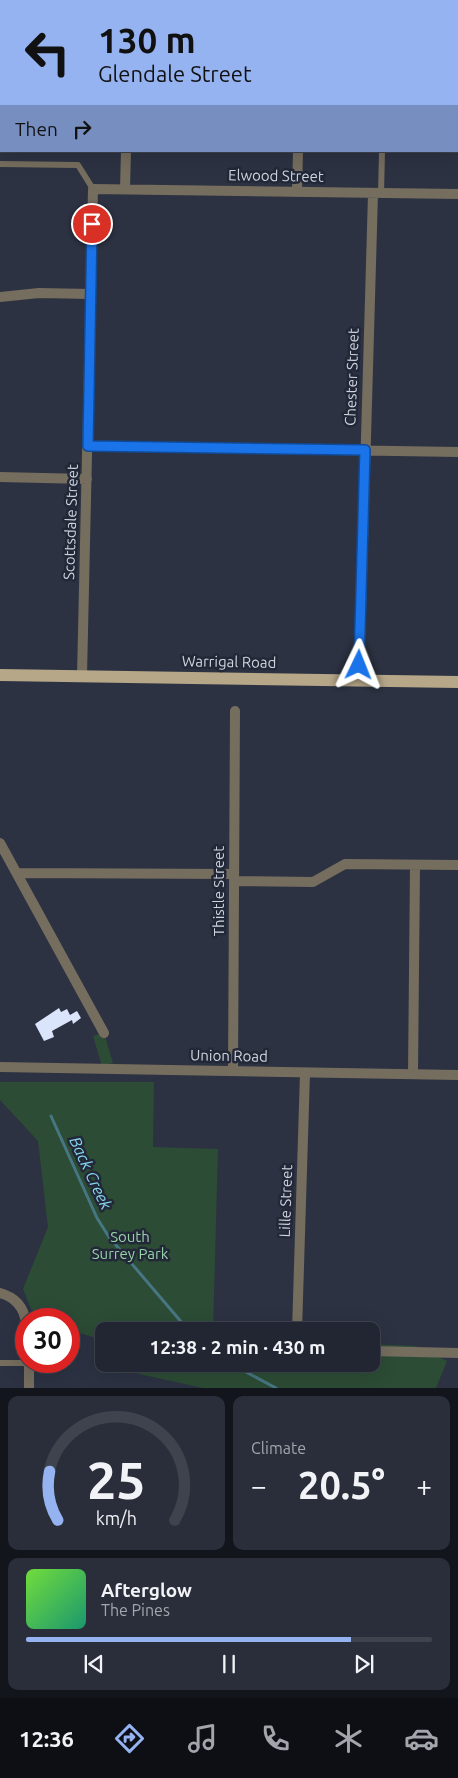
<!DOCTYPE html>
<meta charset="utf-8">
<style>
body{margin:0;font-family:Ubuntu,sans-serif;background:#292e3a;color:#f1f3f6;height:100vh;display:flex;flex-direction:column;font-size:19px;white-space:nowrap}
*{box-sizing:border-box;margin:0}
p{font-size:16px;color:#a2a5ac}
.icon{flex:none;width:28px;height:28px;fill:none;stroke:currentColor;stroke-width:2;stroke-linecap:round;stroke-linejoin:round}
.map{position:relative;height:1388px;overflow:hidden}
.sheet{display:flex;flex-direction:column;gap:8px;padding:8px;background:#12151c;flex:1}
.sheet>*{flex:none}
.top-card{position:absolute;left:0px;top:0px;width:459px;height:152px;box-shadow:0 5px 20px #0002,0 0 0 1px #3e434d;background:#95b2f1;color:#111;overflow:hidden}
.speed{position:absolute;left:15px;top:1308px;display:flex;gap:10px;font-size:25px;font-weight:700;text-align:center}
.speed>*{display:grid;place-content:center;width:65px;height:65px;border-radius:50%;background:#212632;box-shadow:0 5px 20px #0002,0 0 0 1px #3e434d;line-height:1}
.speed .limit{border:8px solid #d22;background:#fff;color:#111}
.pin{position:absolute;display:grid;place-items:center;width:42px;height:42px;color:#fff;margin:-21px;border:2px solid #fff;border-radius:50%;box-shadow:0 1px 5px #0007}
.me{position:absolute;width:55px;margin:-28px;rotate:2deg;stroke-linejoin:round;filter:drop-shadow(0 0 4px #0008)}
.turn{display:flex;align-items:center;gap:18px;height:105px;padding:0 15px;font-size:22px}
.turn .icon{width:65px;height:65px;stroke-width:2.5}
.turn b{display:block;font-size:35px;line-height:42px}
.then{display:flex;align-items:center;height:48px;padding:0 15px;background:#0003;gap:10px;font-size:19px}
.big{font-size:38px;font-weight:700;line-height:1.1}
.sheet .card{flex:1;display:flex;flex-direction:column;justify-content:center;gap:8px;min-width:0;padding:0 18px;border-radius:10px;background:#292e3a}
.sheet .dial{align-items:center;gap:0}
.dial svg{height:130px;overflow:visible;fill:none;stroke:#3e434d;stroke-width:7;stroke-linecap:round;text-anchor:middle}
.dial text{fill:#f1f3f6;stroke:none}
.song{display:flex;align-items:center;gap:15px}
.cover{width:60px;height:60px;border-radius:8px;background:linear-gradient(135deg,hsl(100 70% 55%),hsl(160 70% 35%))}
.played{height:5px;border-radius:2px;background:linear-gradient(90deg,#95b2f1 80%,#3e434d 80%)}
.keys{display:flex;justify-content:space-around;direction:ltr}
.heat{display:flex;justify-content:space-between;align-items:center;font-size:28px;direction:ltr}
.sheet .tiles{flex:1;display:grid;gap:8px;grid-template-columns:1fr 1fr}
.card:last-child{grid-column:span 2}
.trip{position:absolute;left:95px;top:1322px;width:285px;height:50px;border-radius:10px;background:#212632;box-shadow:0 5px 20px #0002,0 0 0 1px #3e434d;font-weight:700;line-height:50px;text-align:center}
.tabs{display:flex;height:80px;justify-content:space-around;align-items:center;background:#0d0f14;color:#a2a5ac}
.tabs .icon{width:35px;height:35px}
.tabs .on{color:#95b2f1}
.tabs b{font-size:22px;color:#f1f3f6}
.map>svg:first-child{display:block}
</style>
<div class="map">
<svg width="458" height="1388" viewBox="0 0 458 1388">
<rect width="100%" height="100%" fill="#2c3242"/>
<path fill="#2c4c35" d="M104,1033L113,1063L102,1066L93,1036Z
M0,1082H154L153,1147L218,1149L213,1331H104V1345L93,1337L69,1330V1319H35L23,1289L48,1227L38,1141L0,1100Z
M371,1344L416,1346L447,1361L436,1388H203L139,1374L127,1364H371Z"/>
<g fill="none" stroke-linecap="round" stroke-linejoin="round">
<path stroke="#477683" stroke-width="3" d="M51,1116L97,1218L109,1237L189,1331
M231,1364L276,1388"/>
</g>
<path fill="#dae4fb" d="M59,1008L61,1012L67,1009L70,1015L77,1011L81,1018L73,1024L72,1020L52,1031L54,1037L44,1041L35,1024Z"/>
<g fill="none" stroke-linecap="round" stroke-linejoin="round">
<path stroke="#756d5e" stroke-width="6" d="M386,1V0
M0,164L78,165L93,189
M381,194L382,151
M0,1363H29"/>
<path stroke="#756d5e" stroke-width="10" d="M130,1V0
M301,1V0
M125,189L126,151
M297,192L298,151
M0,297L39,293L91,294
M89,446L458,452
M0,477L87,479
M82,676L93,189L458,194
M359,681L373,194
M0,843L104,1033
M17,873L234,874
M234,881L313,882L345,864L458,865
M233,1071L235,711
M413,1074L415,865
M0,1293C15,1297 24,1307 26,1323
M297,1331L305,1073
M371,1351L458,1353
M29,1361V1388"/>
<path stroke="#756d5e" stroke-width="10" d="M0,1067L458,1075"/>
<path stroke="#b6a788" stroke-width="12" d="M0,675L458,682"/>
</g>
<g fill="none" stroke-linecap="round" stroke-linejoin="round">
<g stroke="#114b97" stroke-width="12">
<path id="route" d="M92,224L88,446L365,450L359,665"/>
</g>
<use href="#route" stroke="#1a73e8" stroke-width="9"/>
</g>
<g text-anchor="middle" stroke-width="5" stroke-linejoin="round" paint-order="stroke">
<g font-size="15" fill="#ced3dd" stroke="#222838">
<text transform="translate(276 176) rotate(1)" y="5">Elwood Street</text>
<text transform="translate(352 377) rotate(-88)" y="5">Chester Street</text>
<text transform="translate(71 522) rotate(-88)" y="5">Scottsdale Street</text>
<text transform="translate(229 662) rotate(1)" y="5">Warrigal Road</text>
<text transform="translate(219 891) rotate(-90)" y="5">Thistle Street</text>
<text transform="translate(229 1056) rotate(1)" y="5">Union Road</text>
<text transform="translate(286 1201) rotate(-88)" y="5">Lille Street</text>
</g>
<g font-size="15" fill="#97d2a7" stroke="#222838">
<text x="130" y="1242">South<tspan x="130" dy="17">Surrey Park</tspan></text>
</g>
<g font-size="16" font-style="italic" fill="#85d6ed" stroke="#222838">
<text transform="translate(91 1173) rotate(65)" y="6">Back Creek</text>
</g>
</g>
</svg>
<div class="speed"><div class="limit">30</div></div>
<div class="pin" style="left:92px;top:224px;background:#d93025"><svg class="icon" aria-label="arrive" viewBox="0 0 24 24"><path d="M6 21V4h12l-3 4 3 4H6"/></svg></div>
<svg class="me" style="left:359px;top:665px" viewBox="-20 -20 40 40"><path d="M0-17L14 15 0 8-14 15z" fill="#1a73e8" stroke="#fff" stroke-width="4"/></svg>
<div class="trip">12:38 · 2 min · 430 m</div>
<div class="top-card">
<div class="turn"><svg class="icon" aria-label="left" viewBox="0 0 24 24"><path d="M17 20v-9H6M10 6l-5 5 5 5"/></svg><div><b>130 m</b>Glendale Street</div></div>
<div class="then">Then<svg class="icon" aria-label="right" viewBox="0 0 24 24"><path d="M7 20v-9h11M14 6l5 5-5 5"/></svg></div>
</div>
</div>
<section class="sheet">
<div class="tiles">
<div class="card dial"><svg viewBox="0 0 100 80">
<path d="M14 69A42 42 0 1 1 86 69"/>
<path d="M14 69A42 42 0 0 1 9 39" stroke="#95b2f1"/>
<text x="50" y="56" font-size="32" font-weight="700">25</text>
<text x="50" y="72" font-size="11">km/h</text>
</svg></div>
<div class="card"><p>Climate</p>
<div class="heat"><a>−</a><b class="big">20.5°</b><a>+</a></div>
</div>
<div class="card">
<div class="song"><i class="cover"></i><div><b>Afterglow</b><p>The Pines</p></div></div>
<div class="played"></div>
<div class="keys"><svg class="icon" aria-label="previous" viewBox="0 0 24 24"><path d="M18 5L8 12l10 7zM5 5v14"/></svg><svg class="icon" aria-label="pause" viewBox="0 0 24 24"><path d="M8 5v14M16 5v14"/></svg><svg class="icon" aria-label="next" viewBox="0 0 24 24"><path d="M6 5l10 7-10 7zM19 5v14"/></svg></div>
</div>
</div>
</section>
<nav class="tabs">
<b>12:36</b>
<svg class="icon on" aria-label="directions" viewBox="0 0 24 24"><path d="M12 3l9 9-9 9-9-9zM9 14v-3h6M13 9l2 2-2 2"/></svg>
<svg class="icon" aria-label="music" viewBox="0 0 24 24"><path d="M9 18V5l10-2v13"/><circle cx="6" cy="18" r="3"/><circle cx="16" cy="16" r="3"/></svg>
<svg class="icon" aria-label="phone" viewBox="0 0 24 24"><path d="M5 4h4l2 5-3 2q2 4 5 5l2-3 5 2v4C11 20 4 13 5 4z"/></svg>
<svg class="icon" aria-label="climate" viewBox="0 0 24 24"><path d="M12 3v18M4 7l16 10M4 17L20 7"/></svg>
<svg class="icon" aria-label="car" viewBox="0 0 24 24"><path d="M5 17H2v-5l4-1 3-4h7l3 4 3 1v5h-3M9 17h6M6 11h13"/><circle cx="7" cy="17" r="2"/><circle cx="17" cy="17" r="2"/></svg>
</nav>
